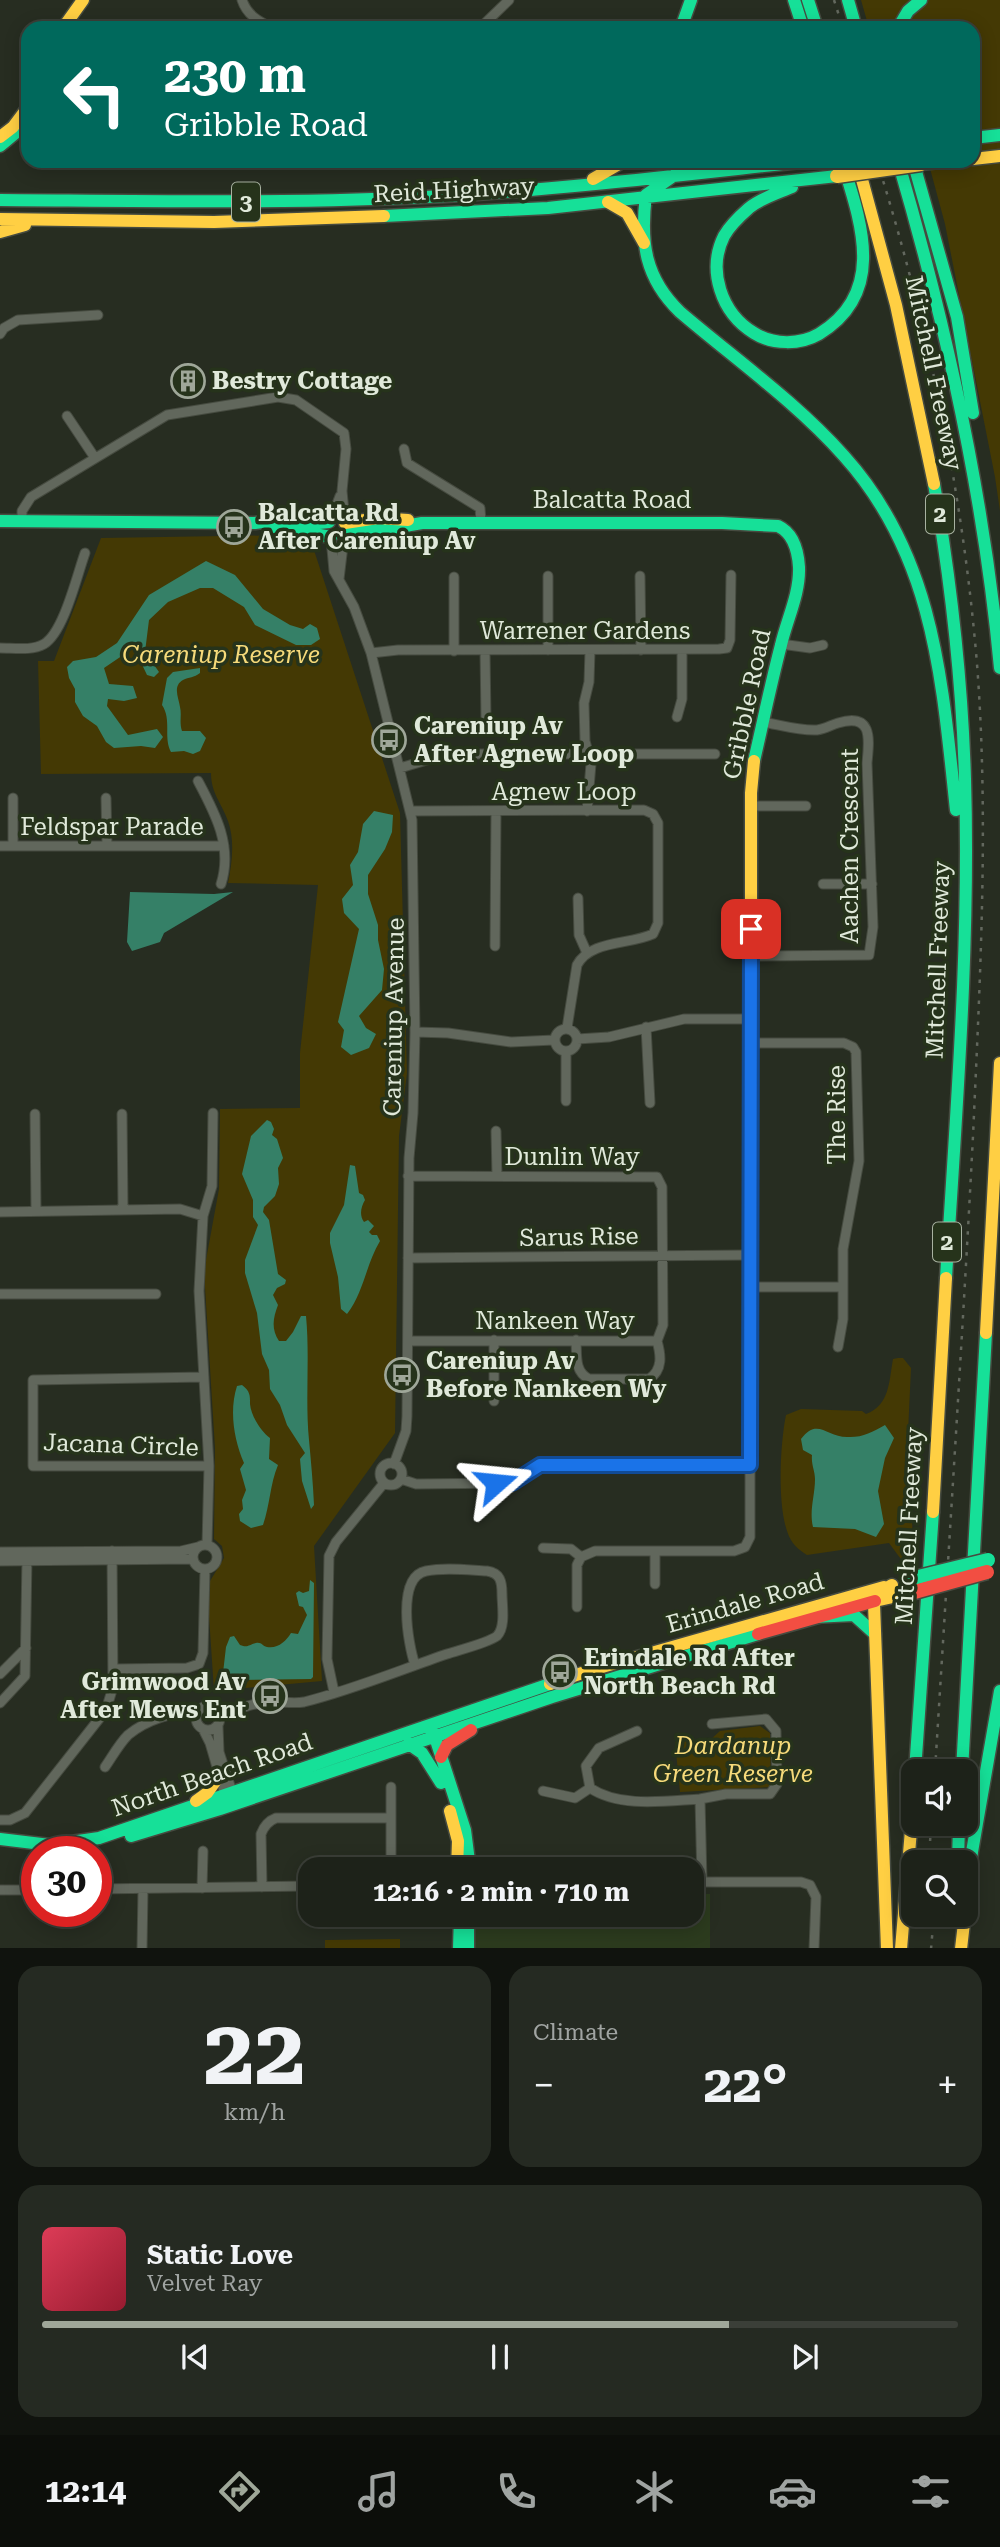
<!DOCTYPE html>
<meta charset="utf-8">
<style>
body{margin:0;font-family:"Roboto Serif",serif;background:#252a22;color:#f1f3f6;height:100vh;display:flex;flex-direction:column;font-size:26px;white-space:nowrap}
*{box-sizing:border-box;margin:0}
p{font-size:23px;color:#a0a4a2}
.icon{flex:none;width:38px;height:38px;fill:none;stroke:currentColor;stroke-width:2;stroke-linecap:round;stroke-linejoin:round}
.map{position:relative;height:1948px;overflow:hidden}
.drawer{display:flex;flex-direction:column;gap:18px;padding:18px;background:#10130e;flex:1}
.drawer>*{flex:none}
.guide{position:absolute;left:21px;top:21px;width:959px;height:147px;border-radius:21px;box-shadow:0 4px 18px #0003,0 0 0 2px #3b3f38;background:#00695c;color:#fff;overflow:hidden}
.controls{position:absolute;left:901px;top:1759px;display:grid;gap:14px}
.controls a{display:grid;place-items:center;width:77px;height:77px;border-radius:14px;background:#1d2219;box-shadow:0 4px 18px #0003,0 0 0 2px #3b3f38;font-size:35px}
.speed{position:absolute;left:21px;top:1836px;display:flex;gap:14px;font-size:35px;font-weight:700;text-align:center}
.speed>*{display:grid;place-content:center;width:91px;height:91px;border-radius:50%;background:#1d2219;box-shadow:0 4px 18px #0003,0 0 0 2px #3b3f38;line-height:1}
.speed .limit{border:10px solid #d22;background:#fff;color:#111}
.pin{position:absolute;display:grid;place-items:center;width:60px;height:60px;color:#fff;margin:-30px;border-radius:14px;box-shadow:0 4px 10px #0006}
.me{position:absolute;width:77px;margin:-38px;rotate:72deg;stroke-linejoin:round;filter:drop-shadow(0 0 5px #0008)}
.turn{display:flex;align-items:center;gap:24px;height:147px;padding:0 28px;font-size:32px}
.turn .icon{width:91px;height:91px;stroke-width:2.5}
.turn b{display:block;font-size:49px;line-height:60px}
.big{font-size:52px;font-weight:700;line-height:1.1}
.drawer .card{flex:1;display:flex;flex-direction:column;justify-content:center;gap:10px;min-width:0;padding:0 24px;border-radius:21px;background:#252a22}
.drawer .dial{align-items:center;gap:0}
.dial b{font-size:91px;line-height:1}
.song{display:flex;align-items:center;gap:21px}
.cover{width:84px;height:84px;border-radius:10px;background:linear-gradient(135deg,hsl(350 70% 55%),hsl(350 70% 35%))}
.played{height:7px;border-radius:4px;background:linear-gradient(90deg,#9fa799 75%,#3b3f38 75%)}
.keys{display:flex;justify-content:space-around;direction:ltr}
.heat{display:flex;justify-content:space-between;align-items:center;font-size:38px;direction:ltr}
.drawer .tiles{flex:1;display:grid;gap:18px;grid-template-columns:1fr 1fr}
.card:last-child{grid-column:span 2}
.trip{position:absolute;left:298px;top:1857px;width:406px;height:70px;border-radius:21px;background:#1d2219;box-shadow:0 4px 18px #0003,0 0 0 2px #3b3f38;font-weight:700;line-height:70px;text-align:center}
.menu{display:flex;height:112px;justify-content:space-around;align-items:center;background:#0c0e0a;color:#a0a4a2}
.menu .icon{width:49px;height:49px}
.menu .active{color:#9fa799}
.menu b{font-size:32px;color:#f1f3f6}
.map>svg:first-child{display:block}
</style>
<div class="map">
<svg width="1000" height="1949" viewBox="0 0 1000 1949">
<rect width="100%" height="100%" fill="#272d21"/>
<path fill="#2c3b1e" d="M691,1894H710V1948H475V1915L691,1914Z"/>
<path fill="#443904" d="M861,0H1000V511L995,477L945,224L928,161H973V28H869Z
M296,535L311,541L400,813L407,1073L399,1136L395,1433L314,1546L322,1681L214,1691L207,1586L224,1558L222,1546L214,1539L215,1448L204,1271L219,1189L220,1109L300,1108V1053L318,885L228,883C232,863 235,841 228,821C221,802 211,793 211,773L41,774L38,661H54L101,538Z
M898,1358H903L911,1368L908,1433L914,1563L903,1562L889,1543L807,1555C801,1551 795,1547 791,1540C776,1515 780,1444 786,1415L801,1409L862,1411L866,1414C890,1405 889,1381 893,1359Z
M760,1726L770,1733L771,1787L680,1792L675,1742L710,1740L720,1731Z
M400,1939V1948H325V1940Z"/>
<path fill="#358067" d="M206,561L235,575L263,609L290,625L303,629L310,624L317,628L320,639L311,645H296L255,625L244,607L213,588H200L168,602L149,620L145,652L159,672L154,677L147,675L137,654L132,649L104,668L109,684L133,686L137,698L124,701L108,699L107,706L128,735L157,729L163,737L155,748L141,746L114,748L106,742L97,726L83,716L75,702V689L69,678L67,667L73,661L96,657L117,643L149,595Z
M200,668V673C194,678 189,677 183,680C172,686 179,699 180,707C182,715 179,722 182,731H200L206,738L200,751L193,754L184,751L171,752C163,737 172,720 162,705L167,678L173,672Z
M374,811L393,815L392,832L385,849L368,875V894L378,925V940L384,969L382,990L359,1016L366,1028L376,1034L369,1048L351,1055L341,1047L344,1030L338,1022L359,929L344,913L342,899L353,885L350,865L358,852L363,824Z
M130,892L214,894L233,892L164,933L160,942L132,951L127,942Z
M267,1120L271,1122L274,1129L272,1135L277,1139L283,1158L278,1168L279,1184L275,1196L264,1207L263,1212L269,1220L278,1274L286,1280L285,1284L277,1288L273,1295L278,1305C273,1318 271,1329 279,1341H286L293,1332L301,1316H306C310,1357 305,1399 309,1440C311,1462 313,1483 314,1505L311,1509L302,1481L300,1459L305,1453L287,1425L280,1405L270,1389L269,1370L262,1354L257,1313L245,1273V1260L258,1225L253,1217V1200L242,1174L251,1136Z
M350,1165L355,1166L359,1193L363,1195L365,1200C361,1207 359,1215 364,1222L368,1220L374,1226L369,1232L372,1235H377L380,1241C366,1264 364,1292 347,1314L341,1309L338,1277L330,1243V1233L344,1205Z
M242,1385C250,1391 250,1395 250,1404C251,1416 261,1431 270,1438L269,1459L278,1465C270,1484 270,1505 263,1525L251,1528L240,1521L239,1514L243,1509L242,1500L246,1490L240,1469L244,1463C234,1440 229,1411 237,1386Z
M885,1425L894,1438L885,1458L878,1491L884,1524L876,1537L855,1529L813,1527C809,1510 815,1496 815,1479C815,1471 811,1464 812,1455L803,1450L801,1439C817,1417 827,1437 847,1437C862,1438 872,1432 885,1425Z
M310,1580L314,1583L313,1677L311,1679L236,1680L228,1678L223,1673L226,1647L230,1637L234,1636L240,1645C248,1648 248,1645 256,1643C262,1642 262,1646 267,1647C278,1649 286,1641 291,1633L298,1634L307,1615L303,1607L299,1606L296,1593L299,1591L303,1593L309,1591Z"/>
<g fill="none" stroke-linecap="round" stroke-linejoin="round">
<g stroke="#464b40" stroke-width="11">
<path id="street" d="M242,0C247,15 258,21 272,28
M480,28L509,0
M0,334L4,328L18,320L98,315
M67,416L95,458
M404,449L407,463L480,508L481,522
M331,520L340,496
M22,521V511L31,497L167,415L278,397L296,400L344,433L346,449L342,491L345,522
M331,538L334,571L354,607L371,653L412,820L415,1032L413,1113L409,1158L407,1416L406,1431L394,1464
M548,576V650
M640,576L641,650
M454,577V651
M339,579L344,537
M781,644L810,648L823,645
M0,648C14,648 32,651 44,644C64,632 77,575 85,553
M485,651L486,720
M371,653L398,650L719,649L727,648L730,640L731,575
M677,717L682,699V650
M400,768L447,754H715
M198,781C215,813 233,846 221,884
M106,798L107,846
M751,806H806
M411,811L644,810L653,814L658,823V923L653,934C629,945 590,940 577,965L567,1028
M587,811L591,764L585,741L584,703L589,682L590,650
M0,846H224
M13,846V798
M823,884H872
M578,898L579,935L587,953
M495,946L496,811
M751,956L869,955L873,927L867,763C869,741 874,712 838,723C831,725 825,729 817,730C800,731 780,725 763,722
M646,1027L650,1103
M555 1040a11 11 0 1 1 22 0a11 11 0 1 1-22 0Z
M415,1032L448,1033L511,1042L554,1040
M577,1039L609,1037L684,1019H751
M751,1043H844L853,1047L856,1052L859,1161L843,1249V1319L838,1347
M566,1051V1101
M35,1114L36,1211
M122,1114L123,1209
M496,1131L497,1176
M0,1212L180,1209L203,1216
M408,1258L750,1255
M750,1287H842
M0,1294H156
M494,1340V1401
M576,1340C577,1356 574,1371 589,1379H649C663,1370 661,1355 657,1341
M408,1341H657L663,1325L662,1187L657,1177L408,1176
M204,1377L33,1380V1466H209
M380 1474a11 11 0 1 1 22 0a11 11 0 1 1-22 0Z
M401,1479L416,1484L512,1483L540,1466L750,1465V1537L745,1547L734,1551H595L581,1557L577,1565V1607
M193 1557a12 12 0 1 1 24 0a12 12 0 1 1-24 0Z
M207,1545L209,1466L199,1291L203,1216L212,1186L213,1113
M543,1548L571,1549L581,1557
M655,1551V1584
M0,1552L181,1551L198,1547
M0,1561L193,1559
M114,1669L187,1668L199,1664L203,1653L205,1569
M0,1674L26,1648
M334,1692L327,1659L329,1556L336,1542L384,1483
M0,1703L25,1676L27,1557
M196 1718a12 12 0 1 1 24 0a12 12 0 1 1-24 0Z
M220,1714C235,1710 250,1704 266,1702C279,1701 292,1704 304,1702C352,1690 400,1670 447,1654C459,1650 488,1643 497,1636C506,1627 502,1605 502,1594C502,1581 500,1573 487,1571C468,1570 445,1567 426,1571C396,1577 408,1644 415,1665
M218,1726L219,1752L234,1798
M203,1729L210,1743L226,1798
M637,1731L599,1748L586,1766L590,1788C620,1808 665,1801 700,1799L702,1882
M105,1767C112,1757 119,1744 128,1735C145,1721 175,1709 196,1715
M391,1787V1869
M543,1791L575,1798L590,1788
M700,1799L726,1794H770L777,1784L776,1731L766,1719L712,1724
M0,1820H10L25,1813L106,1710L113,1687L112,1551
M691,1882H801L810,1885L816,1897L814,1949
M262,1887L261,1834C264,1826 268,1821 276,1818H391
M202,1888L203,1851
M96,1889L310,1886
M0,1890H37
M142,1949L143,1889"/>
</g>
<g stroke="#464b40" stroke-width="15">
<path id="fast" d="M794,0L803,28
M808,0L817,28
M848,0L856,28
M681,28L691,0
M898,28L908,11L921,0
M973,138L1000,135
M0,146L18,131
M898,161C947,328 984,495 1000,668
M913,161L957,317L973,413
M921,164L949,161
M676,174L646,195C640,243 645,278 680,312C735,359 796,402 844,456C935,557 942,682 956,810
M792,187C778,193 761,198 749,208C741,215 729,227 724,236C707,270 721,313 754,333C773,345 800,345 819,334C887,293 861,222 842,161
M0,200C148,201 297,204 446,196C567,189 689,174 810,161
M384,216L548,208L837,176
M934,484C951,582 962,680 965,779C970,945 956,1112 946,1278
M0,521L255,523L285,519L309,524L329,522
M269,526L331,537
M346,533L363,526L382,530L422,523H722L778,526C793,533 798,551 799,567C800,594 787,619 781,645C771,683 763,722 754,761
M813,1617L854,1615L875,1634
M432,1728L465,1830L470,1869
M409,1744L422,1753L441,1783
M915,1771L933,1512
M962,1771L986,1333
M131,1836L220,1809L552,1697L758,1634
M0,1839L50,1845L99,1838L550,1684
M958,1862L959,1824
M966,1910L972,1852L1000,1691
M468,1914V1949
M459,1949L460,1914"/>
</g>
<g stroke="#464b40" stroke-width="15">
<path id="slow" d="M63,28L83,0
M0,137L13,127L28,107
M973,159L1000,156
M857,161L896,305L934,484
M593,179L624,161
M608,202L627,213L644,243
M0,219L214,222L384,216
M0,232L25,225
M345,523L378,518L408,520
M751,1121V793L754,761
M986,1333L1000,1063
M933,1512L946,1278
M875,1601L911,1593
M550,1684L588,1671L884,1587
M196,1801L207,1793L219,1776
M450,1811L458,1841L457,1869
M887,1949L874,1604L880,1592L892,1585
M901,1949L914,1794
M961,1949L965,1914"/>
</g>
<g stroke="#464b40" stroke-width="15">
<path id="jam" d="M750,1465L751,1121
M758,1634L875,1601
M441,1757L447,1745L471,1730"/>
</g>
<use href="#street" stroke="#61675c" stroke-width="9"/>
<use href="#fast" stroke="#16e098" stroke-width="12"/>
<use href="#slow" stroke="#ffcf43" stroke-width="12"/>
<use href="#jam" stroke="#f24e42" stroke-width="12"/>
<path stroke="#63685e" stroke-width="2.5" stroke-dasharray="3.5 7" stroke-linecap="butt" d="M834,0L843,28
M877,161C928,324 963,494 977,664C989,821 980,979 973,1136C962,1348 948,1559 935,1771
M929,1862L931,1824
M931,1949L934,1914"/>
<g stroke="#464b40" stroke-width="17" stroke-linecap="butt">
<path id="fast-bridge" d="M910,1579L988,1560"/>
</g>
<g stroke="#464b40" stroke-width="17" stroke-linecap="butt">
<path id="slow-bridge" d="M837,176L921,164"/>
</g>
<g stroke="#464b40" stroke-width="17" stroke-linecap="butt">
<path id="jam-bridge" d="M911,1593L987,1572"/>
</g>
<use href="#fast-bridge" stroke="#16e098" stroke-width="14"/>
<use href="#slow-bridge" stroke="#ffcf43" stroke-width="14"/>
<use href="#jam-bridge" stroke="#f24e42" stroke-width="14"/>
</g>
<g fill="none" stroke-linecap="round" stroke-linejoin="round">
<g stroke="#114b97" stroke-width="18">
<path id="route" d="M496,1483H512L540,1465H750L751,929"/>
</g>
<use href="#route" stroke="#1a73e8" stroke-width="12"/>
</g>
<defs>
<g id="building-ring" transform="scale(1.75)"><circle r="9.5" fill="#26331b" stroke="#9fa799" stroke-width="1.5"/><path d="M-4-6H4V6H1V3H-1V6H-4ZM-2.5-4.3h1.7v1.8h-1.7ZM.8-4.3h1.7v1.8H.8ZM-2.5-1h1.7V.8h-1.7ZM.8-1h1.7V.8H.8Z" fill="#9fa799"/></g>
<g id="bus-ring" transform="scale(1.75)"><circle r="9.5" fill="#26331b" stroke="#9fa799" stroke-width="1.5"/><path d="M-5-6H5V4H4V6H2V4H-2V6H-4V4H-5ZM-3.5-4V0h7V-4ZM-3.5 1.2v1.5H-2V1.2ZM2 1.2v1.5H3.5V1.2Z" fill="#9fa799"/></g>
</defs>
<g fill-rule="evenodd">
<use href="#building-ring" x="188" y="381"/>
<use href="#bus-ring" x="234" y="527"/>
<use href="#bus-ring" x="389" y="740"/>
<use href="#bus-ring" x="402" y="1375"/>
<use href="#bus-ring" x="560" y="1672"/>
<use href="#bus-ring" x="270" y="1696"/>
</g>
<g text-anchor="middle" stroke-width="7" stroke-linejoin="round" paint-order="stroke">
<g fill="#26331b" stroke="#a8b2a1" stroke-width="2">
<rect x="232" y="182.5" width="28" height="39" rx="5"/>
<rect x="926" y="494.5" width="28" height="39" rx="5"/>
<rect x="933" y="1222.5" width="28" height="39" rx="5"/>
</g>
<g font-size="23" font-weight="bold" fill="#e0e9da">
<text x="246" y="210">3</text>
<text x="940" y="522">2</text>
<text x="947" y="1250">2</text>
</g>
<g font-size="24" fill="#e0e9da" stroke="#26331b">
<text transform="translate(454 190) rotate(-3)" y="8">Reid Highway</text>
<text transform="translate(934 373) rotate(78)" y="8">Mitchell Freeway</text>
<text x="612" y="508">Balcatta Road</text>
<text x="585" y="639">Warrener Gardens</text>
<text transform="translate(747 704) rotate(-78)" y="8">Gribble Road</text>
<text x="564" y="800">Agnew Loop</text>
<text x="112" y="835">Feldspar Parade</text>
<text transform="translate(850 846) rotate(-90)" y="8">Aachen Crescent</text>
<text transform="translate(938 960) rotate(-88)" y="8">Mitchell Freeway</text>
<text transform="translate(394 1017) rotate(-89)" y="8">Careniup Avenue</text>
<text transform="translate(837 1115) rotate(-90)" y="8">The Rise</text>
<text x="572" y="1165">Dunlin Way</text>
<text transform="translate(579 1237) rotate(-1)" y="8">Sarus Rise</text>
<text x="555" y="1329">Nankeen Way</text>
<text transform="translate(121 1445) rotate(2)" y="8">Jacana Circle</text>
<text transform="translate(909 1526) rotate(-87)" y="8">Mitchell Freeway</text>
<text transform="translate(745 1603) rotate(-16)" y="8">Erindale Road</text>
<text transform="translate(212 1775) rotate(-19)" y="8">North Beach Road</text>
</g>
<g font-size="24" font-weight="bold" fill="#e0e9da" stroke="#26331b" text-anchor="start">
<text x="212" y="389">Bestry Cottage</text>
<text x="258" y="521">Balcatta Rd<tspan x="258" dy="28">After Careniup Av</tspan></text>
<text x="414" y="734">Careniup Av<tspan x="414" dy="28">After Agnew Loop</tspan></text>
<text x="426" y="1369">Careniup Av<tspan x="426" dy="28">Before Nankeen Wy</tspan></text>
<text x="584" y="1666">Erindale Rd After<tspan x="584" dy="28">North Beach Rd</tspan></text>
<text x="246" y="1690" text-anchor="end">Grimwood Av<tspan x="246" dy="28">After Mews Ent</tspan></text>
</g>
<g font-size="24" font-style="italic" fill="#f6da7a" stroke="#26331b">
<text x="221" y="663">Careniup Reserve</text>
<text x="733" y="1754">Dardanup<tspan x="733" dy="28">Green Reserve</tspan></text>
</g>
</g>
</svg>
<div class="controls">
<a><svg class="icon" aria-label="sound" viewBox="0 0 24 24"><path d="M4 9h4l5-4v14l-5-4H4zM17 9q2 3 0 6"/></svg></a>
<a><svg class="icon" aria-label="search" viewBox="0 0 24 24"><circle cx="10" cy="10" r="6"/><path d="M15 15l6 6"/></svg></a>
</div>
<div class="speed"><div class="limit">30</div></div>
<div class="pin" style="left:751px;top:929px;background:#d93025"><svg class="icon" aria-label="arrive" viewBox="0 0 24 24"><path d="M6 21V4h12l-3 4 3 4H6"/></svg></div>
<svg class="me" style="left:496px;top:1483px" viewBox="-20 -20 40 40"><path d="M0-17L14 15 0 8-14 15z" fill="#1a73e8" stroke="#fff" stroke-width="4"/></svg>
<div class="trip">12:16 · 2 min · 710 m</div>
<div class="guide">
<div class="turn"><svg class="icon" aria-label="left" viewBox="0 0 24 24"><path d="M17 20v-9H6M10 6l-5 5 5 5"/></svg><div><b>230 m</b>Gribble Road</div></div>
</div>
</div>
<section class="drawer">
<div class="tiles">
<div class="card dial"><b>22</b><p>km/h</p></div>
<div class="card"><p>Climate</p>
<div class="heat"><a>−</a><b class="big">22°</b><a>+</a></div>
</div>
<div class="card">
<div class="song"><i class="cover"></i><div><b>Static Love</b><p>Velvet Ray</p></div></div>
<div class="played"></div>
<div class="keys"><svg class="icon" aria-label="previous" viewBox="0 0 24 24"><path d="M18 5L8 12l10 7zM5 5v14"/></svg><svg class="icon" aria-label="pause" viewBox="0 0 24 24"><path d="M8 5v14M16 5v14"/></svg><svg class="icon" aria-label="next" viewBox="0 0 24 24"><path d="M6 5l10 7-10 7zM19 5v14"/></svg></div>
</div>
</div>
</section>
<nav class="menu">
<b>12:14</b>
<svg class="icon active" aria-label="directions" viewBox="0 0 24 24"><path d="M12 3l9 9-9 9-9-9zM9 14v-3h6M13 9l2 2-2 2"/></svg>
<svg class="icon" aria-label="music" viewBox="0 0 24 24"><path d="M9 18V5l10-2v13"/><circle cx="6" cy="18" r="3"/><circle cx="16" cy="16" r="3"/></svg>
<svg class="icon" aria-label="phone" viewBox="0 0 24 24"><path d="M5 4h4l2 5-3 2q2 4 5 5l2-3 5 2v4C11 20 4 13 5 4z"/></svg>
<svg class="icon" aria-label="climate" viewBox="0 0 24 24"><path d="M12 3v18M4 7l16 10M4 17L20 7"/></svg>
<svg class="icon" aria-label="car" viewBox="0 0 24 24"><path d="M5 17H2v-5l4-1 3-4h7l3 4 3 1v5h-3M9 17h6M6 11h13"/><circle cx="7" cy="17" r="2"/><circle cx="17" cy="17" r="2"/></svg>
<svg class="icon" aria-label="filters" viewBox="0 0 24 24"><path d="M4 7h16M4 17h16"/><circle cx="9" cy="7" r="2"/><circle cx="15" cy="17" r="2"/></svg>
</nav>
